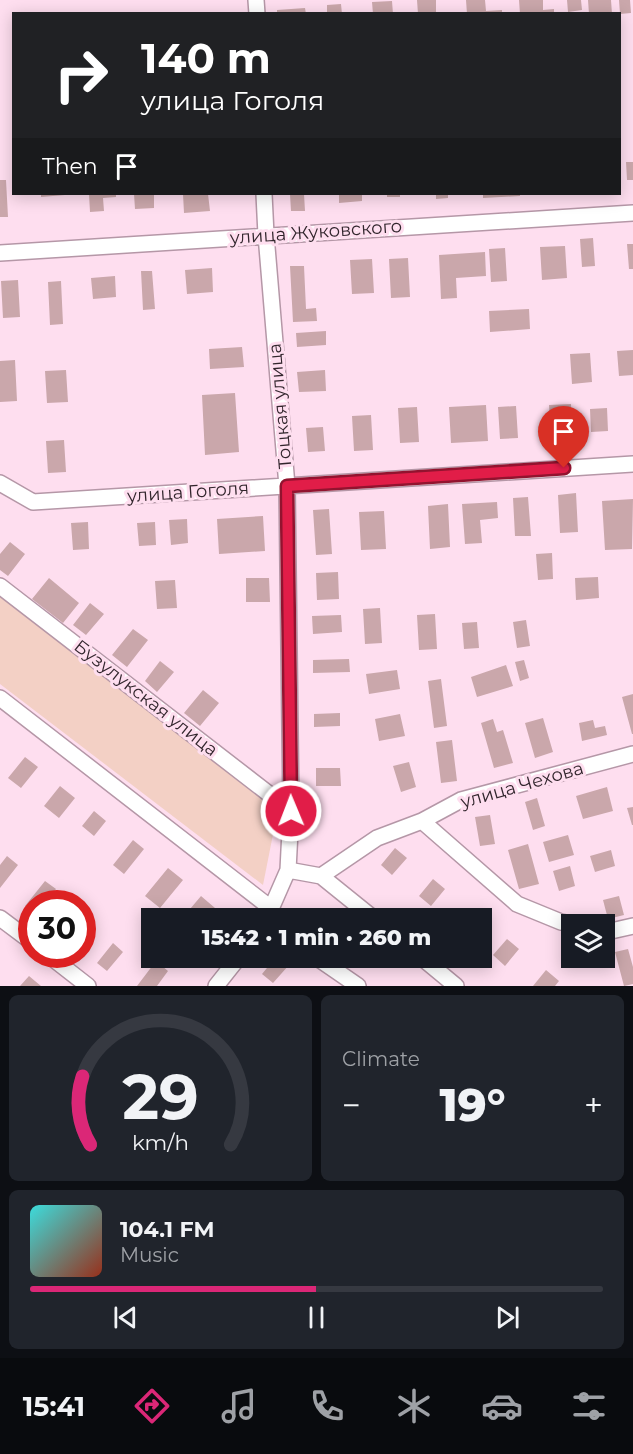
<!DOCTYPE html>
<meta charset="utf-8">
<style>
body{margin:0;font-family:Montserrat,sans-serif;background:#20242c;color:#f1f3f6;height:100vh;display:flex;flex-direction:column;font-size:22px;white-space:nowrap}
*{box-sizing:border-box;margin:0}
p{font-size:20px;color:#9ea1a6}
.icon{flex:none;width:33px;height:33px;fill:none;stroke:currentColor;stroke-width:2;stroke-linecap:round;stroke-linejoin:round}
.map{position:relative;height:986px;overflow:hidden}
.panel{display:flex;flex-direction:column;gap:9px;padding:9px;background:#0d0f14;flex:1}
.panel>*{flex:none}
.top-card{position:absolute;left:12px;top:12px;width:609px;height:183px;border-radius:0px;box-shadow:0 3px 15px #0003;background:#202124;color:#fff;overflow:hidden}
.tools{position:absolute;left:561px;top:914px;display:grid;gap:12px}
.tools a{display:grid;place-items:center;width:54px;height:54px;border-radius:0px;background:#171b24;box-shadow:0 3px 15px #0003;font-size:30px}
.speed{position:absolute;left:18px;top:890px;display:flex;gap:12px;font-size:30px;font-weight:700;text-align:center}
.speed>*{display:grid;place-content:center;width:78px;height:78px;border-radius:50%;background:#171b24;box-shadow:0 3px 15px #0003;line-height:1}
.speed .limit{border:9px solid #d22;background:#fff;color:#111}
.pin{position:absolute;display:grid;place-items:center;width:51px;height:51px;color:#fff;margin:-62px -26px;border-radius:50% 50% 50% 0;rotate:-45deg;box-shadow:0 0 6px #0007}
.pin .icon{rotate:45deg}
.me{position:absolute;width:66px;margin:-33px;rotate:359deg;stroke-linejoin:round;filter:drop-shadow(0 0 4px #0008)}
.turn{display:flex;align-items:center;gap:21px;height:126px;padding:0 30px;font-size:27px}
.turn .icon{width:78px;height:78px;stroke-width:2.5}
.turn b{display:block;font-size:42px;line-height:51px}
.then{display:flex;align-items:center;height:57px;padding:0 30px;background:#0003;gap:12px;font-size:22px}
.big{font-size:45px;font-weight:800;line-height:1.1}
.panel .widget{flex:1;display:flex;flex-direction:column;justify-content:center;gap:9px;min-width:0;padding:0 21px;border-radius:9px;background:#20242c}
.panel .dial{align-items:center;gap:0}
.dial svg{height:156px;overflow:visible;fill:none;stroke:#363941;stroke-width:7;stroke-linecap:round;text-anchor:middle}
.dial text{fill:#f1f3f6;stroke:none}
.song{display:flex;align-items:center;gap:18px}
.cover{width:72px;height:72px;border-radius:9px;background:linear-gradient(135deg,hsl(180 70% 55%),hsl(10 70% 35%))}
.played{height:6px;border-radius:3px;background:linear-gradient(90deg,#db2777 50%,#363941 50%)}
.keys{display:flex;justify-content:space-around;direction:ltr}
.heat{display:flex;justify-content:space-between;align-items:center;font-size:33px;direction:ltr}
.panel .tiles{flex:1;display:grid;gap:9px;grid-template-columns:1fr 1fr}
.widget:last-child{grid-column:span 2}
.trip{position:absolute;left:141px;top:908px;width:351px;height:60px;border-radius:0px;background:#171b24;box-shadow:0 3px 15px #0003;font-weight:800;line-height:60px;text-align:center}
.tab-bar{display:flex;height:96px;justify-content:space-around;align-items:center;background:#090b0e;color:#9ea1a6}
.tab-bar .icon{width:42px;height:42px}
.tab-bar .active{color:#db2777}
.tab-bar b{font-size:27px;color:#f1f3f6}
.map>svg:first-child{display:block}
</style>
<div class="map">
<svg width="633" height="986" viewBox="0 0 633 986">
<rect width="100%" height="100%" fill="#fedeef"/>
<path fill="#f3d0c5" d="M0,596L278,809L263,885L0,684Z"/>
<path fill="#caa7ab" d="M417,0H436V14H418Z
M466,0H485L486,11L502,10V14H467Z
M519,0H543V10L554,9V14H520Z
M567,0H581L582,10L568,12Z
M588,0H611L612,14H589Z
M619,0H630L631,13L620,14Z
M392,1L393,14H373L372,2Z
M341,4L342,14H327V5Z
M305,8L306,14H277V10Z
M626,162H633V180H627Z
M0,180H6L8,217H0Z
M41,194H65V195L41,197Z
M89,194H116V197L103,198L104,211L90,212Z
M134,194H154V208L135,209Z
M183,194H208L210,211L184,213Z
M290,194H304L305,211H291Z
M339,194H362V201L339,203Z
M387,194H400V197H387Z
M436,194H448V198L436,199Z
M483,194H520V196L483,198Z
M593,238L595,266L582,267L580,239Z
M627,244H633V269H629Z
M565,246L567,278L542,280L540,247Z
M505,248L507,281L491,282L489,249Z
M485,252L486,276L456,278L457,298L441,299L439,255Z
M408,258L410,297L391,298L389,259Z
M372,259L374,293L352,294L350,260Z
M290,266H304L306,309L316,308L317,321L293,322Z
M212,268L213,292L187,294L185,270Z
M141,271H152L155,309L143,310Z
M115,276L116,297L93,299L91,278Z
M18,280L20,317L3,318L1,281Z
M61,281L63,324L50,325L48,282Z
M529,309L530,329L490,332L489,311Z
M326,331V345L297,347L296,333Z
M242,347L244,367L210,369L209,349Z
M633,350V375L619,376L617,351Z
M590,353L592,382L572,384L570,354Z
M15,360L17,401L0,402V361Z
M66,370L68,402L47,403L45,371Z
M325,370L326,391L299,392L297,372Z
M235,393L239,452L205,455L202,395Z
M571,404L572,435L551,436L549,405Z
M486,405L488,441L451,443L449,407Z
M516,406L518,438L500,439L498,407Z
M417,407L419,442L400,443L398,408Z
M607,408L608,431L591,432L590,409Z
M371,415L373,450L354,451L352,416Z
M323,427L325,451L308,452L306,428Z
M64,440L66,472L48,473L46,441Z
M576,493L578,532L560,533L558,495Z
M528,497L531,536H515L513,498Z
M633,499L632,549L605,550L602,501Z
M497,502L498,518L480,520L482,543L465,544L462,504Z
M448,504L450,547L430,549L428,506Z
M329,509L332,554L316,555L313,510Z
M384,511L386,549L361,550L359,512Z
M263,516L265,551L219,554L217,519Z
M187,519L188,543L171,545L169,520Z
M88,522L89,549L73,550L71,523Z
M155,522L156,545L139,546L137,523Z
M10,542L25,554L8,576L0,570V554Z
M552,553L553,579L538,580L536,554Z
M338,572L339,599L317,600L316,573Z
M598,577L599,598L576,600L575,578Z
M49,578L79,603L63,623L32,599Z
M246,578H269L270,602H246Z
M175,580L177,608L157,609L155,581Z
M90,603L104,614L86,635L73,625Z
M380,608L382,643L365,644L363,609Z
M435,614L437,649L419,650L417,615Z
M341,615L342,632L313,634L312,616Z
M526,620L530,646L517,648L513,622Z
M477,622L479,648L464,649L462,623Z
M133,629L148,640L127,667L112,655Z
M349,659L350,672L313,673V660Z
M524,660L529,678L520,681L515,662Z
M160,661L174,672L157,692L145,681Z
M506,665L513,686L477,697L471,677Z
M397,670L400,689L369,694L366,674Z
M441,679L447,726L434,728L428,681Z
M203,690L219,703L200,726L184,713Z
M633,694V734H632L622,697Z
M340,713V726L314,727V714Z
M400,714L405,736L379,741L375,719Z
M543,718L553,752L535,758L525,723Z
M493,719L497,732L503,730L513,763L494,768L481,723Z
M593,720L595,728L605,726L607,735L582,741L579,723Z
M452,740L457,781L441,783L436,742Z
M25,757L38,767L21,788L8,778Z
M409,762L416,787L401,792L393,766Z
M316,768H340L341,786H316Z
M60,786L75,798L59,818L44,806Z
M607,787L613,811L583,819L576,796Z
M537,798L545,826L533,830L525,802Z
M633,807V825H632L627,808Z
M94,811L106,821L94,836L82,826Z
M490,815L495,844L480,846L475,817Z
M568,835L574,855L549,862L543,842Z
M133,840L144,849L124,874L113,865Z
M528,844L539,884L519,889L508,850Z
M395,848L407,858L392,875L381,865Z
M611,850L615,866L595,872L590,856Z
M7,856L18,865L0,888V865Z
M570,866L575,886L559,891L553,871Z
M168,868L183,880L160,908L145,896Z
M433,879L445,889L431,906L419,896Z
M45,881L56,889L45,903H32V912L25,906Z
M201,896L215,908L207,918H189L185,915Z
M619,896L624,915L608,919L603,900Z
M469,911L477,918H463Z
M82,917L89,922L82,930Z
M507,939L519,949L505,966L493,955Z
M113,943L123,952L107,971L97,963Z
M628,949L633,967V984L624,986L615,952Z
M276,957H279L289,965L273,983L262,974Z
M156,961L168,971L157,986H137Z
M546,970L559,981L555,986H533Z
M29,976L41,986H20Z"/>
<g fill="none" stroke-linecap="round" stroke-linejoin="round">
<g stroke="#b597a7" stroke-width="18">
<path id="street" d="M256,0L257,14
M264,194L266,235L287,486L291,811L288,870L267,918
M0,253L633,213
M0,483L33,502L633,464
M0,586L291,811
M0,698L272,909
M422,821L517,904L561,922L572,924
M288,870L321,876L373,918
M321,876L377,838L422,821L461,800L633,754
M0,918L32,942
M604,930L611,931L633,926
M47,954L88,986
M316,957L358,986
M421,957L456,986
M216,986L239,957"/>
</g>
<use href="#street" stroke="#fff" stroke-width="15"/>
</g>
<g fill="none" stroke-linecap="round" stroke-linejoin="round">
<g stroke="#92132f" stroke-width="15">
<path id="route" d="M291,811L287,486L564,468"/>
</g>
<use href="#route" stroke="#e11d48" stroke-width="10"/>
</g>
<g text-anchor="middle" stroke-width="6" stroke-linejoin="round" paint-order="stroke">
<g font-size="18" fill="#32262d" stroke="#fedeef">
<text transform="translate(316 232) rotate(-4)" y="6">улица Жуковского</text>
<text transform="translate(280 406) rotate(-95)" y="6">Тоцкая улица</text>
<text transform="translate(188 492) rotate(-4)" y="6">улица Гоголя</text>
<text transform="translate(146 698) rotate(38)" y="6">Бузулукская улица</text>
<text transform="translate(522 785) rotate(-16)" y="6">улица Чехова</text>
</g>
</g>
</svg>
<div class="tools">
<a><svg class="icon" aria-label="layers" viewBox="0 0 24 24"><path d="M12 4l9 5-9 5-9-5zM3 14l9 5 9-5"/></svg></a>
</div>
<div class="speed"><div class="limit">30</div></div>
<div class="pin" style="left:564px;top:468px;background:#d93025"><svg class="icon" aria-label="arrive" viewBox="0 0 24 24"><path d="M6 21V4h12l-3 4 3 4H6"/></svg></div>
<svg class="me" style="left:291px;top:811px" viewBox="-20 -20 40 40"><circle r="17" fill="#e11d48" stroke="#fff" stroke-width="3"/><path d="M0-11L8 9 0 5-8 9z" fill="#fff"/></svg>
<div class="trip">15:42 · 1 min · 260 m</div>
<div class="top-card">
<div class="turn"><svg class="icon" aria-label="right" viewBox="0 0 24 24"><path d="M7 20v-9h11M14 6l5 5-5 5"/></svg><div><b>140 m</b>улица Гоголя</div></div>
<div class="then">Then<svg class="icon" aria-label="arrive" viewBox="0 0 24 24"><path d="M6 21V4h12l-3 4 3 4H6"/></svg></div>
</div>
</div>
<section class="panel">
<div class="tiles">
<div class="widget dial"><svg viewBox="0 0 100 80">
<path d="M14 69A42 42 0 1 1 86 69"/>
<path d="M14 69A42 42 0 0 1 10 34" stroke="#db2777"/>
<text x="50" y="56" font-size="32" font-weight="700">29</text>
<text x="50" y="72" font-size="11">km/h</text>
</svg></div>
<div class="widget"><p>Climate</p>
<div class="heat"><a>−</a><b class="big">19°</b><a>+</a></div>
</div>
<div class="widget">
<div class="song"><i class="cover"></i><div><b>104.1 FM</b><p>Music</p></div></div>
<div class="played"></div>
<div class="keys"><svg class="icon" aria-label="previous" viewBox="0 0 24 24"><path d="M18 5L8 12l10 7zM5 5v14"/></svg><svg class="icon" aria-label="pause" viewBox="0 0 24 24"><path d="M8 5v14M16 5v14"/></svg><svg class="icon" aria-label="next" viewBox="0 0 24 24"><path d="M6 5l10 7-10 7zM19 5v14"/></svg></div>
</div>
</div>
</section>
<nav class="tab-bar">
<b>15:41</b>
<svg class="icon active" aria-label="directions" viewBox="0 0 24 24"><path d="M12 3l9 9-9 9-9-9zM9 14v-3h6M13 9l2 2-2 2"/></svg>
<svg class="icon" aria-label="music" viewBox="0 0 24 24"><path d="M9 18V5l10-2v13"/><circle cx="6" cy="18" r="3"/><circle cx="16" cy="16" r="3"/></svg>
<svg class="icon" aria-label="phone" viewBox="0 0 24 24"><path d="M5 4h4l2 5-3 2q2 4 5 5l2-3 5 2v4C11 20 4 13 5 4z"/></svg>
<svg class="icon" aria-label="climate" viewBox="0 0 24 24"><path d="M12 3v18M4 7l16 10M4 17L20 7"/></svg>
<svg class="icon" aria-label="car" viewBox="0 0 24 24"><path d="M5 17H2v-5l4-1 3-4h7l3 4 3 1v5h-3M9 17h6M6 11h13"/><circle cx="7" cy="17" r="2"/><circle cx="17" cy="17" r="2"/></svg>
<svg class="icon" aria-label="filters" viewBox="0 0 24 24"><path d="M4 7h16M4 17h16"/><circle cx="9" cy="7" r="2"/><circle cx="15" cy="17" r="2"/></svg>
</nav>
